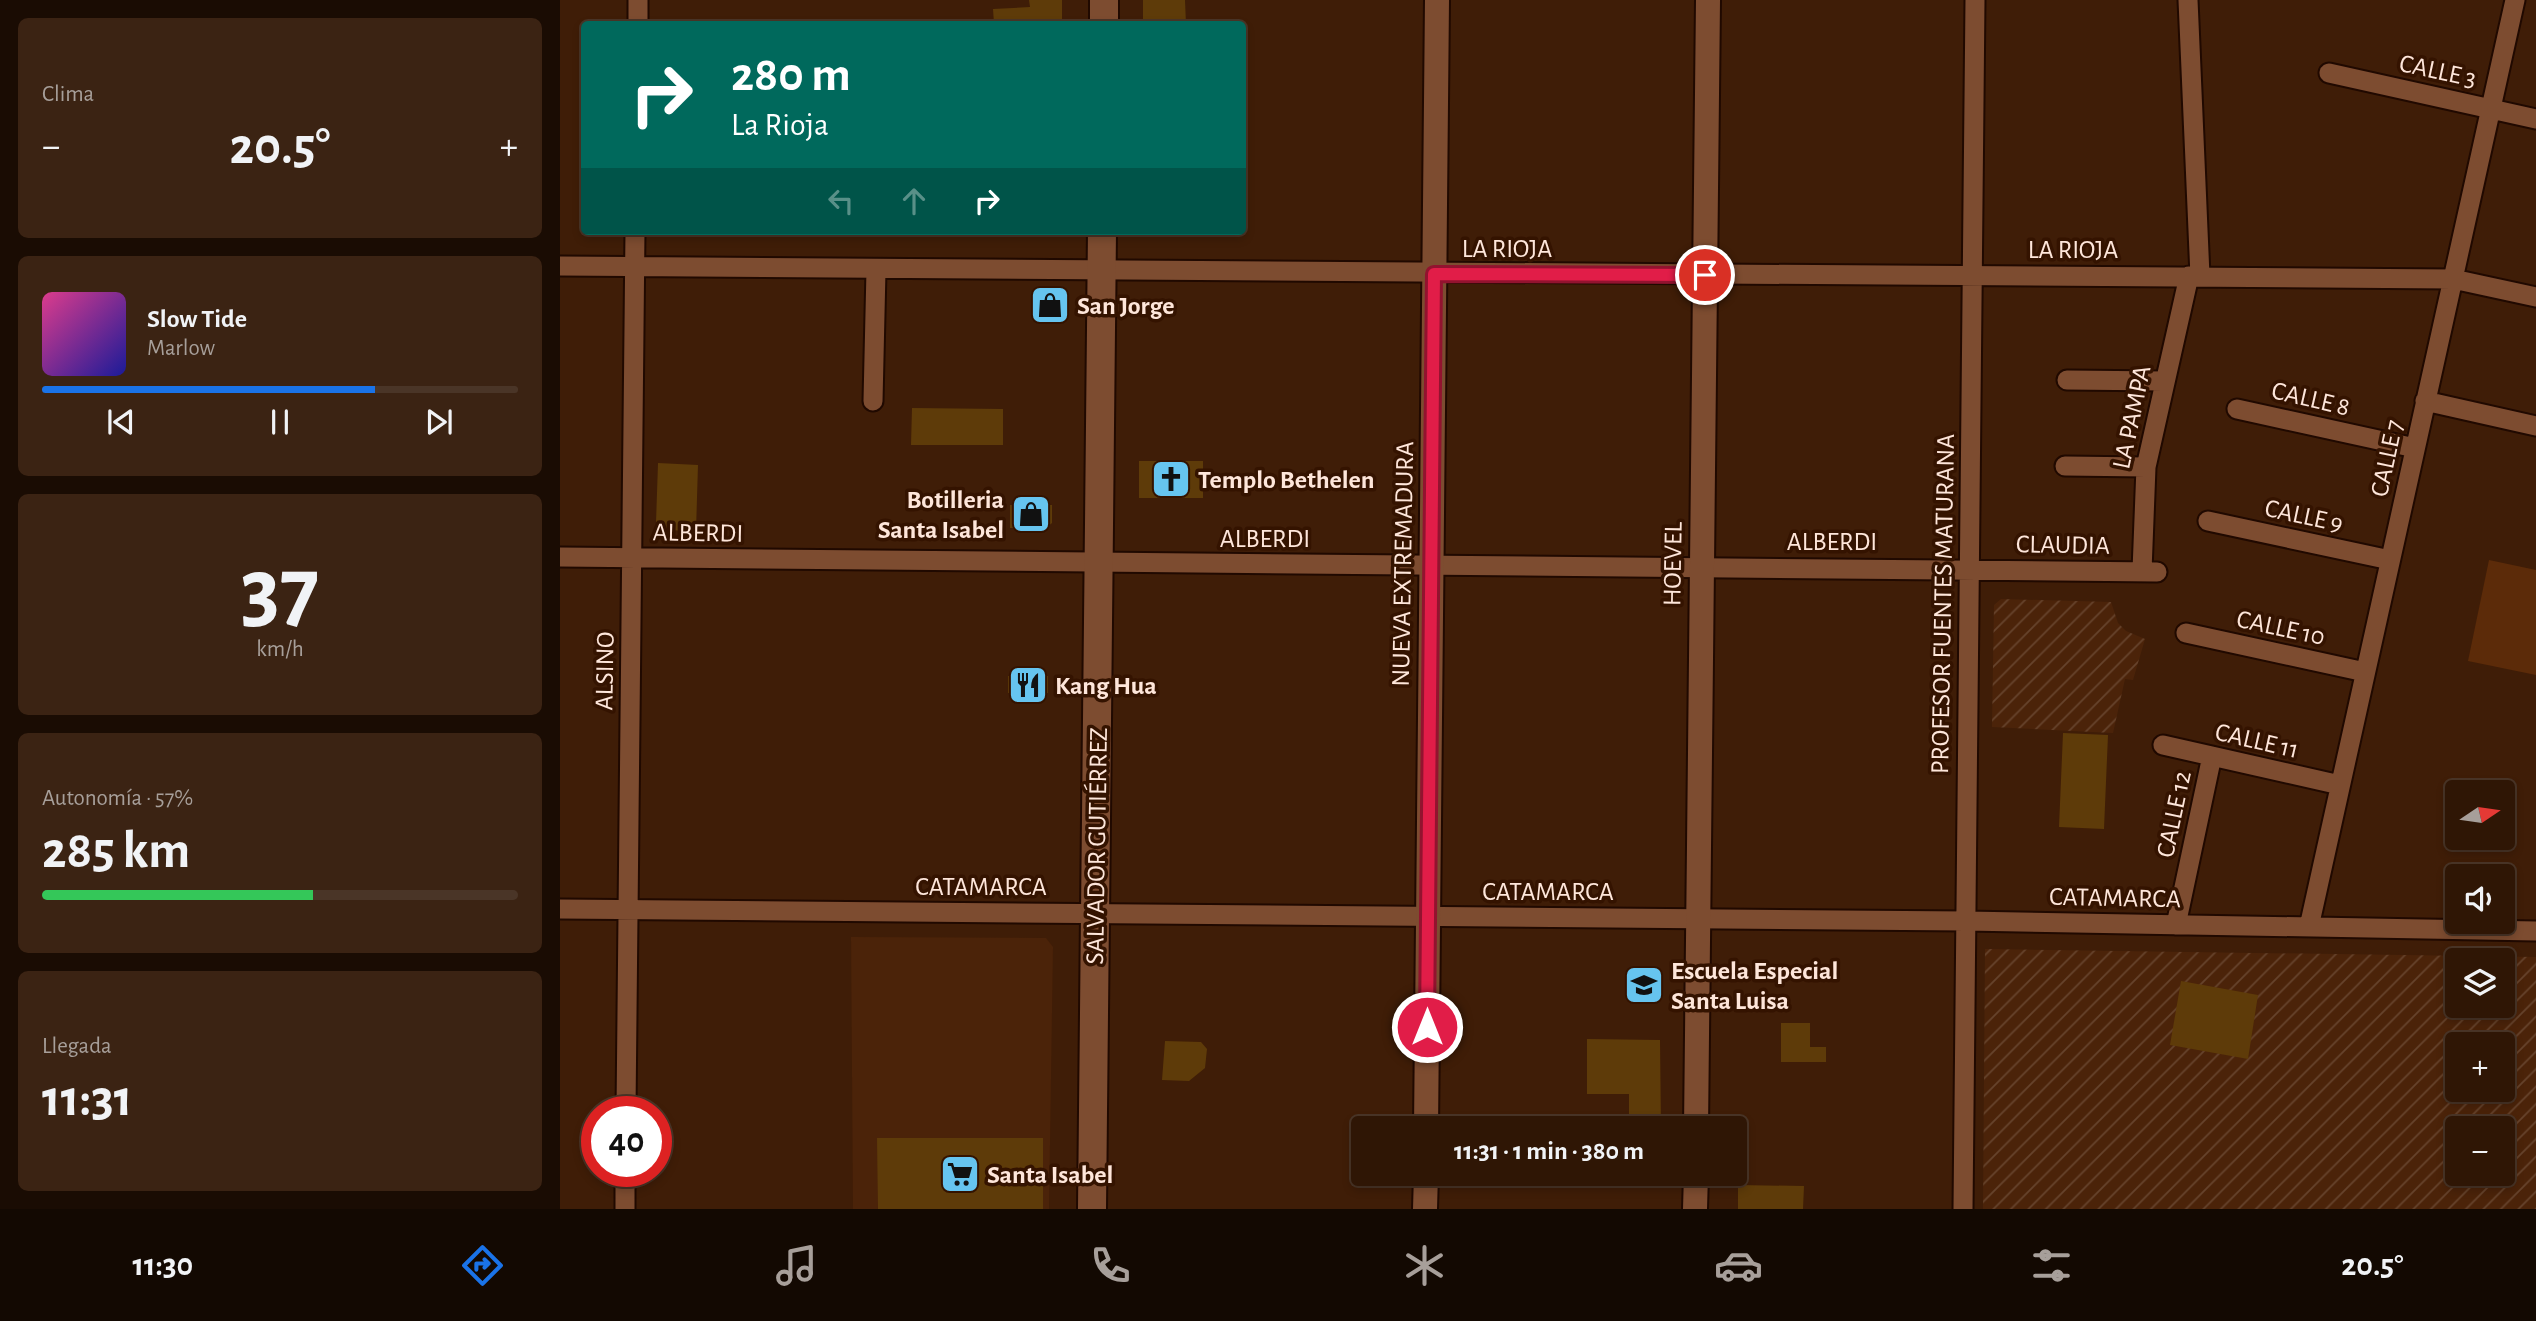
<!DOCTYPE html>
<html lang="es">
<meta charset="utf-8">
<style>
body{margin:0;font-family:"Alegreya Sans",sans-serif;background:#3b2313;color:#f1f3f6;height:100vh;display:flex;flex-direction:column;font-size:26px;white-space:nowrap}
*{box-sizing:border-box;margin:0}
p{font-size:23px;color:#a79f9a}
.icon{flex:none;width:38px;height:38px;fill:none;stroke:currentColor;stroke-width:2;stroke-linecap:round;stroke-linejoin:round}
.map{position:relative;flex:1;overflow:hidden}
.side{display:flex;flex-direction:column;gap:18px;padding:18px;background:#1a0c03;width:560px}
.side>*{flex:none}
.top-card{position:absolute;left:21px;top:21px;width:665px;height:214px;border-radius:7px;box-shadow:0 4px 10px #0003,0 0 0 2px #4a3527;background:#00695c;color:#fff;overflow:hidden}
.needle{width:46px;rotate:77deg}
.tools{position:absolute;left:1885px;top:780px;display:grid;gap:14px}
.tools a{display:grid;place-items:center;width:70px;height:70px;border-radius:7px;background:#2f1605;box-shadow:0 4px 10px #0003,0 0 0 2px #4a3527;font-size:35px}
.speed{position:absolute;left:21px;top:1096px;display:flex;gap:14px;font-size:35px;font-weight:700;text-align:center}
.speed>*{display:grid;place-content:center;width:91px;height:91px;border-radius:50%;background:#2f1605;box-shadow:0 4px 10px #0003,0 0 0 2px #4a3527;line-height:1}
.speed .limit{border:10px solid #d22;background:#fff;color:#111}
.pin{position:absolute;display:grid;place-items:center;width:60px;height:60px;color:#fff;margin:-30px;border:4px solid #fff;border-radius:50%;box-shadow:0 2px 7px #0007}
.me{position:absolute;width:77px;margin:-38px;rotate:0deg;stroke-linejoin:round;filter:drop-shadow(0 0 5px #0008)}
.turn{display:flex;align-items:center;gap:24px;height:147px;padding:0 35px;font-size:32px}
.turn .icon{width:91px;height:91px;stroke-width:2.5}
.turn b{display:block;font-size:49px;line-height:60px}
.lanes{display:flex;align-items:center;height:66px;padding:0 35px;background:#0003;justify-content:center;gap:35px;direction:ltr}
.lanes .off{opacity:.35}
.big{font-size:52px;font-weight:700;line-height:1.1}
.side .widget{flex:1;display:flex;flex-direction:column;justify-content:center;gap:10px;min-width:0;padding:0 24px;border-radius:10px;background:#3b2313}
.side .dial{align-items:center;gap:0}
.dial b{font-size:91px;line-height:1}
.song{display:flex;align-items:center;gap:21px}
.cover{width:84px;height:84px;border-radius:10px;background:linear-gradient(135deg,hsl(330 70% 55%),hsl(240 70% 35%))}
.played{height:7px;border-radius:4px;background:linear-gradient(90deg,#1a73e8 70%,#4a3527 70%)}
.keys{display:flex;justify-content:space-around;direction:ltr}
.heat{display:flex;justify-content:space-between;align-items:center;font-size:38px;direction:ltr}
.charge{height:10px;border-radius:5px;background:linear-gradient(90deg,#34c759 57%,#4a3527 0)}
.trip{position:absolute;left:791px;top:1116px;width:396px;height:70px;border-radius:7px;background:#2f1605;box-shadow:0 4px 10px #0003,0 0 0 2px #4a3527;font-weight:700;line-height:70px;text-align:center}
.dock{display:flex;height:112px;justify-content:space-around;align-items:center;background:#130902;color:#a79f9a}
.dock .icon{width:49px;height:49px}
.dock .active{color:#1a73e8}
.dock b{font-size:32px;color:#f1f3f6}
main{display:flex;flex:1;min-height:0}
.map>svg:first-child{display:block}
</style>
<main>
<section class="side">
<div class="widget"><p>Clima</p>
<div class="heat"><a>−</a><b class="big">20.5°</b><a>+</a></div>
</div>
<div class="widget">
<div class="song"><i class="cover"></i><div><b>Slow Tide</b><p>Marlow</p></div></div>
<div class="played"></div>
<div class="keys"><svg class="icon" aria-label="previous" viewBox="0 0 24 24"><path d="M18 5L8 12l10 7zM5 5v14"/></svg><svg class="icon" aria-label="pause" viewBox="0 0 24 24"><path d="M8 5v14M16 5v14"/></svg><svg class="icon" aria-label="next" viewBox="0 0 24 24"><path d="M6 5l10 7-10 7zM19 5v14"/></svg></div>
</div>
<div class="widget dial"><b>37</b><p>km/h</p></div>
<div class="widget"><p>Autonomía · 57%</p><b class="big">285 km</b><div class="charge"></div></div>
<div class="widget"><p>Llegada</p><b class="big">11:31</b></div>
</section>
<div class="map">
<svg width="1976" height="1209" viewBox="0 0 1976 1209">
<defs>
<pattern id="industrial-furrows" width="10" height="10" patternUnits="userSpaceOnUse" patternTransform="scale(1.75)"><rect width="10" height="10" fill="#4b2309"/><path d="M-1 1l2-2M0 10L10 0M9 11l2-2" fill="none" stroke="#66432c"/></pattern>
</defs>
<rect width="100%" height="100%" fill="#3f1d07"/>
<path fill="#4b2309" d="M291,937L486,938L493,947L489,1209H293Z"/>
<path fill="url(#industrial-furrows)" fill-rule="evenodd" d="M1441,599L1551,602L1558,623L1566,631L1585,639L1573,680L1565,679L1553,733L1432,727L1434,605Z
M1425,949L1976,957V1209H1423ZM1897,961H1942V1006H1897ZM1897,1045H1942V1090H1897ZM1897,1129H1942V1174H1897Z"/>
<path fill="#5c2b09" d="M1929,560L1976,570V675L1908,661Z"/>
<path fill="#5e3b09" d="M469,0H502V24H434L433,9L470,7Z
M583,0H625L626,24H583Z
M352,408L443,409V445H351Z
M579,461H643V498H579Z
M98,463L138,465L136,531L102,530L96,523Z
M450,505H492V523L486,528H450Z
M448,676H488V693H448Z
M1503,733L1548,735L1544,829L1499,827Z
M1621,981L1698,995L1688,1059L1610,1045Z
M1221,1023H1250V1047H1266V1062H1221Z
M1027,1039L1100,1040L1101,1129H1069V1094H1027Z
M605,1041L641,1042L647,1049L645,1068L629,1081L602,1080Z
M317,1138H483V1209H318Z
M1178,1185L1244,1186L1243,1209H1178Z"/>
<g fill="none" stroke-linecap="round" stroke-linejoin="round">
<g stroke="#200900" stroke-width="23">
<path id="minor" d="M1628,0L1640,276
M78,24V0
M1769,73L1976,119
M0,266L1893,279L1976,297
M1507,380L1604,381
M313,401L316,270
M1865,401L1976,426
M1677,409L1855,448
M1505,466L1586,467
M1648,521L1830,560
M0,557L1597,572
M1582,571L1586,467L1629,276
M1626,633L1805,672
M1603,745L1780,785
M0,909L1406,921L1976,931
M1616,925L1652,756
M1749,927L1955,0
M66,1111L75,231
M65,1209V1171
M1403,1209L1415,0"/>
</g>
<g stroke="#200900" stroke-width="28">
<path id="tertiary" d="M866,1129L877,0
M1136,1129L1148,0
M865,1209L866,1174
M1135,1209L1136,1174"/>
</g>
<g stroke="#200900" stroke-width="32">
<path id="secondary" d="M544,24V0
M532,1209L542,231"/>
</g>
<use href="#minor" stroke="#7d4c30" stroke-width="19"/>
<use href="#tertiary" stroke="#7d4c30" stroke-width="24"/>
<use href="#secondary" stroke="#7d4c30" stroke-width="28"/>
</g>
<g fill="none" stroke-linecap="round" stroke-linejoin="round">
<g stroke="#92132f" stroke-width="18">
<path id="route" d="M867,1027L874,274L1145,275"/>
</g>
<use href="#route" stroke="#e11d48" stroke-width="12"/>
</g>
<defs>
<g id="shop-square" transform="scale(2.0125)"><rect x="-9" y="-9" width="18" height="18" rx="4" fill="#66c4ef" stroke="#341300"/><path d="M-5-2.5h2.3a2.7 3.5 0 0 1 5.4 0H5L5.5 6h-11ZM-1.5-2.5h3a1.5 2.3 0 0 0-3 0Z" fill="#111"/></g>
<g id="church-square" transform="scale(2.0125)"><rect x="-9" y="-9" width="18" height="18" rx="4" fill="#66c4ef" stroke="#341300"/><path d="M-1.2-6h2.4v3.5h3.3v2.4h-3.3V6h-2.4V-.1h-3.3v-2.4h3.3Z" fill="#111"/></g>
<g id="restaurant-square" transform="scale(2.0125)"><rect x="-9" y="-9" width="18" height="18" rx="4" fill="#66c4ef" stroke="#341300"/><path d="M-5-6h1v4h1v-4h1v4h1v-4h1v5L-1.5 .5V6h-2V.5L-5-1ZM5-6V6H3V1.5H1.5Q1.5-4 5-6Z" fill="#111"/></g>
<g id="school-square" transform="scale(2.0125)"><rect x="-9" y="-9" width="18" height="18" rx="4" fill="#66c4ef" stroke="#341300"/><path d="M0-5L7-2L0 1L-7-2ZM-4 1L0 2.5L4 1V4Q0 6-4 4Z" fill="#111"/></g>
<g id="supermarket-square" transform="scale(2.0125)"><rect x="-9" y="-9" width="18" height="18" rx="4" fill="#66c4ef" stroke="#341300"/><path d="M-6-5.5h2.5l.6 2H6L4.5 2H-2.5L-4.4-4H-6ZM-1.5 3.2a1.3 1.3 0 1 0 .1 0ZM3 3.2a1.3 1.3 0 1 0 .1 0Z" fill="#111"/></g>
</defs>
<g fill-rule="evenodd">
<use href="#shop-square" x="490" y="305"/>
<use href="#church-square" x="611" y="479"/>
<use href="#shop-square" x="471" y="514"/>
<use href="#restaurant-square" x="468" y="685"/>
<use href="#school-square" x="1084" y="985"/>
<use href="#supermarket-square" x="400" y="1174"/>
</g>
<g text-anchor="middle" stroke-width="7" stroke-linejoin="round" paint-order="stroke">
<g font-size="26" fill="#fee6da" stroke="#341300">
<text transform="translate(1878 70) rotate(12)" y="9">CALLE 3</text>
<text x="947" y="257">LA RIOJA</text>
<text x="1513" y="258">LA RIOJA</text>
<text transform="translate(1751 398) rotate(13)" y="9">CALLE 8</text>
<text transform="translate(1571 417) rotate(-78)" y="9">LA PAMPA</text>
<text transform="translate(1826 458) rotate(-78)" y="9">CALLE 7</text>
<text transform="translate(1744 515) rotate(12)" y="9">CALLE 9</text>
<text transform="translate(138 532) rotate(1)" y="9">ALBERDI</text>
<text x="705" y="547">ALBERDI</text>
<text x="1272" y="550">ALBERDI</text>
<text transform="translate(1503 544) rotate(1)" y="9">CLAUDIA</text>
<text transform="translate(842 564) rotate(-89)" y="9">NUEVA EXTREMADURA</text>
<text transform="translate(1112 564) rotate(-89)" y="9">HOEVEL</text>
<text transform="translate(1382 604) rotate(-89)" y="9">PROFESOR FUENTES MATURANA</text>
<text transform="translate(1721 627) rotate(12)" y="9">CALLE 10</text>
<text transform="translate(44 671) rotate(-89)" y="9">ALSINO</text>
<text transform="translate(1697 740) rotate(13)" y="9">CALLE 11</text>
<text transform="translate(1613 814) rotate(-78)" y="9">CALLE 12</text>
<text transform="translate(536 846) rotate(-89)" y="9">SALVADOR GUTIÉRREZ</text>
<text x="421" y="895">CATAMARCA</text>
<text x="988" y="900">CATAMARCA</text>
<text transform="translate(1555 897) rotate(1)" y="9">CATAMARCA</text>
</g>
<g font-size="26" font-weight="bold" fill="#fee6da" stroke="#341300" text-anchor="start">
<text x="517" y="314">San Jorge</text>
<text x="638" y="488">Templo Bethelen</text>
<text x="444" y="508" text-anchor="end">Botilleria<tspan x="444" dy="30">Santa Isabel</tspan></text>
<text x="495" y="694">Kang Hua</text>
<text x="1111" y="979">Escuela Especial<tspan x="1111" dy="30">Santa Luisa</tspan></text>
<text x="427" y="1183">Santa Isabel</text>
</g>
</g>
</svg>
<div class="tools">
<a><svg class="needle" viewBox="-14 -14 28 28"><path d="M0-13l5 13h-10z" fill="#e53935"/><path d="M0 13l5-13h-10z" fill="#a79f9a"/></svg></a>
<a><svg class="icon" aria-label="sound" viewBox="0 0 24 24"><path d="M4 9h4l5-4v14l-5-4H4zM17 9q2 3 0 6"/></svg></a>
<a><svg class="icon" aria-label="layers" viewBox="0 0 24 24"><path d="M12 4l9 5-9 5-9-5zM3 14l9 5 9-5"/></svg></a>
<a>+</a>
<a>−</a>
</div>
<div class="speed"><div class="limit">40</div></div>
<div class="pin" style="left:1145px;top:275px;background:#d93025"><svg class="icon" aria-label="arrive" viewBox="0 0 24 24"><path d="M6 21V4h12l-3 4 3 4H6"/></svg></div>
<svg class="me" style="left:867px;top:1027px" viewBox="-20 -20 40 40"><circle r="17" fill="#e11d48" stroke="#fff" stroke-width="3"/><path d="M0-11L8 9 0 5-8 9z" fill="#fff"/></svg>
<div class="trip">11:31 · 1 min · 380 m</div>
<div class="top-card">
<div class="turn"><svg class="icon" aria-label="right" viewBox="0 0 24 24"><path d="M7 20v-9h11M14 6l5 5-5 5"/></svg><div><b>280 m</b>La Rioja</div></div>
<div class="lanes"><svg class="icon off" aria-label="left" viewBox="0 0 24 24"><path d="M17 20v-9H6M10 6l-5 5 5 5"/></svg><svg class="icon off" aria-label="ahead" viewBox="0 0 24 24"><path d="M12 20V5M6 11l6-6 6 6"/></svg><svg class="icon" aria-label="right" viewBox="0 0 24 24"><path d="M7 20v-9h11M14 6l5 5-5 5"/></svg></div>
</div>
</div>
</main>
<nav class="dock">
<b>11:30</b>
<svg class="icon active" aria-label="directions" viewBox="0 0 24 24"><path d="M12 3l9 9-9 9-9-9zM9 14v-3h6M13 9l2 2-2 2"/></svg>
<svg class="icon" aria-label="music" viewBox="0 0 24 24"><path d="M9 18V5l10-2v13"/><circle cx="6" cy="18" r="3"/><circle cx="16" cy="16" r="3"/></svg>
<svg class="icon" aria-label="phone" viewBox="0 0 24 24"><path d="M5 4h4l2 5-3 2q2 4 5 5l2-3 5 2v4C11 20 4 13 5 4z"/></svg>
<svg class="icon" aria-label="climate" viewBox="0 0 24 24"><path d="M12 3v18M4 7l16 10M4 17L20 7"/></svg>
<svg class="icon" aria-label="car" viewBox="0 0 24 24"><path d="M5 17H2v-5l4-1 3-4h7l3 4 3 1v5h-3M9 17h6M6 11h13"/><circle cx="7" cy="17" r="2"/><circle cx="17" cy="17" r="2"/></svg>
<svg class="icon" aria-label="filters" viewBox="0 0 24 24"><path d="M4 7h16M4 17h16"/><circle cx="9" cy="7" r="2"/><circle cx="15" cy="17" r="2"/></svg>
<b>20.5°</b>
</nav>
